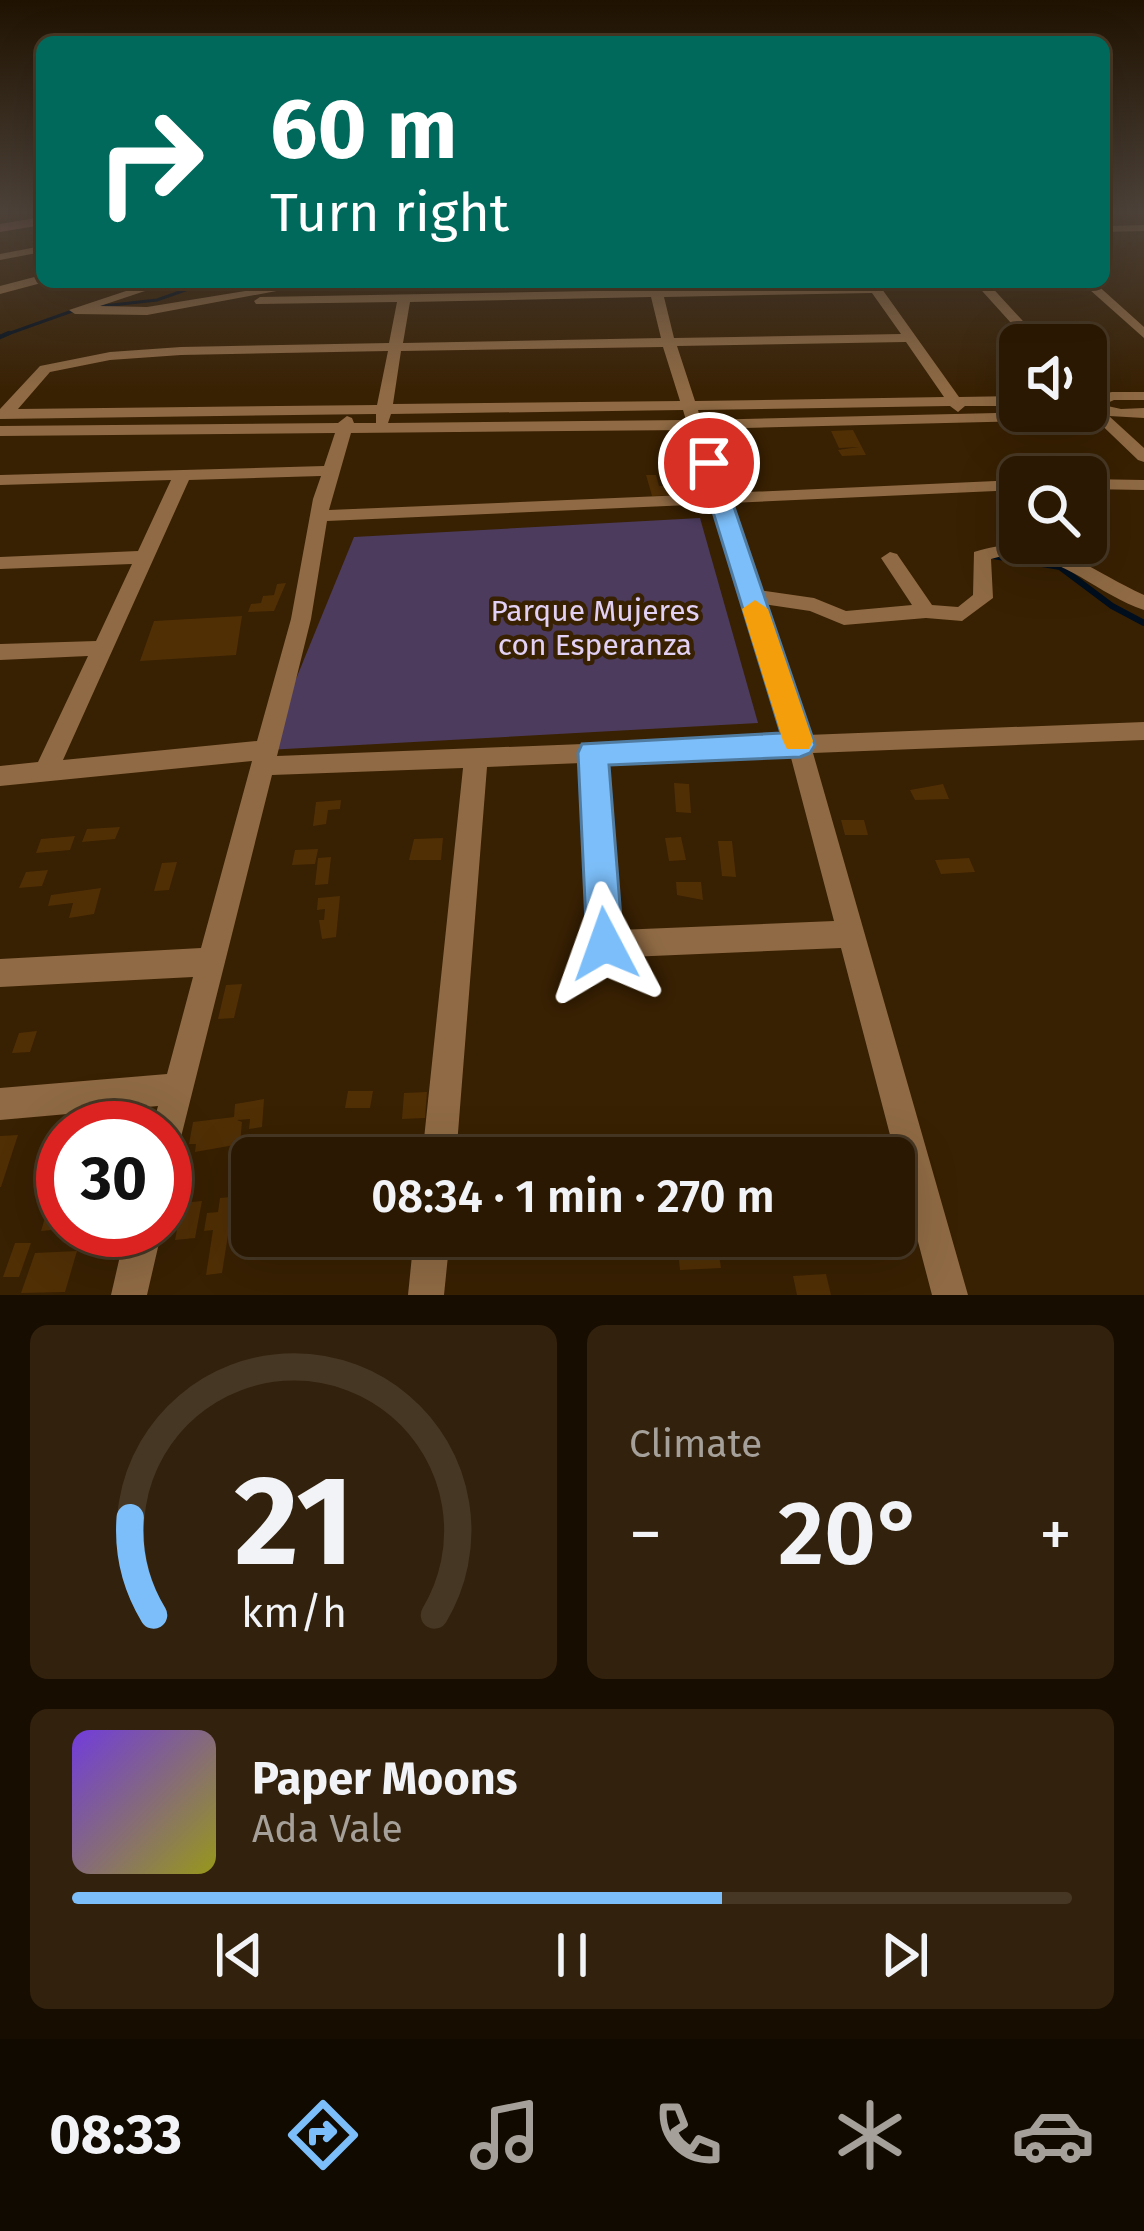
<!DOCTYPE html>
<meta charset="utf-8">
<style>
body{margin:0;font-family:"Fira Sans",sans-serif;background:#32210c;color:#f1f3f6;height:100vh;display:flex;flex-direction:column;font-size:45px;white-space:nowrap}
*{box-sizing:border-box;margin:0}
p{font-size:39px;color:#a5a099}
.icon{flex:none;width:66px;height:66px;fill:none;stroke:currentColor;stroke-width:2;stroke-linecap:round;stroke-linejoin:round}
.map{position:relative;height:1295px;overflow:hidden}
.drawer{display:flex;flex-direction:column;gap:30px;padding:30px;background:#170d01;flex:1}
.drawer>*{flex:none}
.guide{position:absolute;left:36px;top:36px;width:1074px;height:252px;border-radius:18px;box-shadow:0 12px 48px #0002,0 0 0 3px #463724;background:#00695c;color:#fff;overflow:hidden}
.tools{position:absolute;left:999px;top:324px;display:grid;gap:24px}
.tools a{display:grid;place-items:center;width:108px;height:108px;border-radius:18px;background:#2a1802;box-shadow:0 12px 48px #0002,0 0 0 3px #463724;font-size:60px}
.speed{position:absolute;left:36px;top:1101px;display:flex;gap:24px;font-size:60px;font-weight:700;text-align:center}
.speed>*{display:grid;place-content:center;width:156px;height:156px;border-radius:50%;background:#2a1802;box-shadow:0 12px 48px #0002,0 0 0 3px #463724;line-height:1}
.speed .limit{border:18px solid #d22;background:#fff;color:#111}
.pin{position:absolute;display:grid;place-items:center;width:102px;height:102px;color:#fff;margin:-51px;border:6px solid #fff;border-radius:50%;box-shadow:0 3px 12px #0007}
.me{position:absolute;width:132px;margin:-66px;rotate:356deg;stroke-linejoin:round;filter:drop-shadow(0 0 9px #0008)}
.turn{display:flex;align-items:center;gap:42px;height:252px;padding:0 36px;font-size:54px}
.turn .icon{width:156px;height:156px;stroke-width:2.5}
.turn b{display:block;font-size:84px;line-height:102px}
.big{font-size:90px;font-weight:600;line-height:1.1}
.drawer .tile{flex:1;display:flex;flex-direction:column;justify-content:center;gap:18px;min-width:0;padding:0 42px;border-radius:18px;background:#32210c}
.drawer .dial{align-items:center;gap:0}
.dial svg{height:312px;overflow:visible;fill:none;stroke:#463724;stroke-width:7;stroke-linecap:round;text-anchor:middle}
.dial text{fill:#f1f3f6;stroke:none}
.song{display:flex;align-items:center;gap:36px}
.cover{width:144px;height:144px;border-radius:18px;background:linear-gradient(135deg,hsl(260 70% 55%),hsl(60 70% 35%))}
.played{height:12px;border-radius:6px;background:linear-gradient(90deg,#7cbef9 65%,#463724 65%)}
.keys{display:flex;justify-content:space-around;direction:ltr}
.heat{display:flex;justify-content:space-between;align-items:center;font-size:66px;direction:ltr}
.drawer .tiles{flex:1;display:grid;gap:30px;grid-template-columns:1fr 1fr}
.tile:last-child{grid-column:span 2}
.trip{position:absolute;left:231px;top:1137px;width:684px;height:120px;border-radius:18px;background:#2a1802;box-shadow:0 12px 48px #0002,0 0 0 3px #463724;font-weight:600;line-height:120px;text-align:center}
.tabs{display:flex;height:192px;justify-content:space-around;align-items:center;background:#110a01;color:#a5a099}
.tabs .icon{width:84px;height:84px}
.tabs .active{color:#7cbef9}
.tabs b{font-size:54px;color:#f1f3f6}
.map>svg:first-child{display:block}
</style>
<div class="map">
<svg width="1144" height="1295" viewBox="0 0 1144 1295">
<rect width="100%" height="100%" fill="#382002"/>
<path fill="#4c3b5d" d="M700,518L758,723L267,750L354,537Z"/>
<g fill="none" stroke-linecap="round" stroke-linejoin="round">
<path stroke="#000e1d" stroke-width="3" d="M94,307L157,300L208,282
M2,336L75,310"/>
<path stroke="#000e1d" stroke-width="4.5" d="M0,337L9,333"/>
<path stroke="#000e1d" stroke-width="6" d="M993,556L1060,567L1112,606L1144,623"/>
</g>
<path fill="#502f05" d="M853,430L866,455L842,456L838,450L859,447L839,448L831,431Z
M646,475H656L659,486H674L676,495L652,496Z
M286,583L274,611L248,612L251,604L261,603L263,596L274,595L277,584Z
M242,616L236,655L140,661L154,621Z
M674,783L689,784L691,813L676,812Z
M943,784L949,799L915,800L910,790Z
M341,800L340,809L328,810L326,824L313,826L316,802Z
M841,820H864L868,835H845Z
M120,827L115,839L82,842L87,829Z
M75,836L70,850L36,853L41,839Z
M681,837L686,860L669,861L665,838Z
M443,838L441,860H409L414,839Z
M718,841H732L736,877L722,876Z
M318,849L315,864L292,865L295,850Z
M331,857L328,884L315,885L318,858Z
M969,858L975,872L941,874L935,860Z
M177,862L169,890L154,891L162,863Z
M48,870L42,886L19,888L26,872Z
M676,882H701L703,900L677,895Z
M101,888L94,914L69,918L73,903L48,906L51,895Z
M340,896L336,937L322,939L319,920H324L325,909L317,910L318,898Z
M242,984L234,1018L218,1019L226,985Z
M37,1031L30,1052L12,1053L19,1033Z
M348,1091H373L370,1108H345Z
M427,1092L425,1118L402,1119L404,1093Z
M264,1099L262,1127L249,1129L250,1119L237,1120L242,1122L240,1144L195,1152L196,1144H189L193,1122L234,1117L235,1104Z
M134,1111L129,1128H75L79,1114Z
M18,1135L1,1187H0V1136Z
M241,1196L236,1228L229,1229L222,1273L206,1275L213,1230L204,1231L207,1213L218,1212L220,1198Z
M202,1201L195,1238L175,1240L182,1203Z
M63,1212V1229L41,1231L46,1214Z
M696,1236H716L721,1268L680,1270L678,1249H697Z
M15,1243H31L19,1277H3Z
M77,1251L65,1292L21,1293L35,1253Z
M826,1274L831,1295H797L793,1276Z"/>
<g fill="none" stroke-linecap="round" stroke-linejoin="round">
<path fill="#8f6a44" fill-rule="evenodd" d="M1144,225V231L1104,232V226Z
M42,246V252L0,260V254Z
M42,275L45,282L0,294V286Z
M153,282H172L100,306L147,307L276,286L282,290L147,315L75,314L69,310Z
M648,282H660L662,289L867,285L865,282H877L959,397L1020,396V406H965L958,412L950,406L698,410L701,420L1086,411V397L1112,392H1144V400H1114L1103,405L1121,409L1144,408V418L1109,416L1144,448V462L1138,460L1087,411L1073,420L705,429L726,493L1020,480V490L729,503L759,590L814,598L846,611L912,605L881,558L890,552L897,554L932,605L958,607L973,595L974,552C1047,529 1081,566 1144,595V610C1092,593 1049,540 991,559L993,598L962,621L926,618L844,625L810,611L763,604L807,735L1144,722V740L813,753L968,1295H932L841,948L605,958L595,954L591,944L582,763L487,767L456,1158H422L463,768L272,775L177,1153L165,1157V1128H152L158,1106L0,1120V1088L167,1074L193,977L0,987V959L201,948L252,761L0,786V766L38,762L88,656L0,660V644L96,641L132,564L0,569V557L138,551L171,480L0,485V475L324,466L335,433L0,436V426L338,423L347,416L352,418L354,423H376V414L0,419V409L40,366L110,352L181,347L389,343L397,302L256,304L254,301L260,297L650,290ZM872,293L901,334L674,338L664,297ZM651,297L661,338L403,343L410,302ZM906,342L944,397L695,401L677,346ZM663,347L680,401L393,404L401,351ZM388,351L377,405L18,409L50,372L110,360L181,355ZM683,410L686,420L388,423L391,414ZM689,430L709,494L329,510L351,433ZM321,476L313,499L291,619L257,741L63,760L189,480ZM712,504L784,736L277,756L311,619L327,521ZM790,754L834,921L618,930L605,762Z
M974,282H987L1045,345H1031Z
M1081,282H1094L1144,327V338Z
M1086,479L1144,480V490L1086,489Z
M126,1230H162L147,1295H111Z
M414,1236H450L444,1295H408Z"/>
<path fill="#aa6562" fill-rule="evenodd" d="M42,217V225L0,232V224Z"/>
</g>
<linearGradient id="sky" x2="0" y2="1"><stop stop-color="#1f1201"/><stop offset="0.54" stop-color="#4d4239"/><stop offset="1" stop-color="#4d4239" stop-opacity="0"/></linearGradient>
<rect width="1144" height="392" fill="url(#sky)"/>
<path fill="#7cbef9" stroke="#517ca2" stroke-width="3" d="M709,456L719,463L815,745L810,753L800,757L609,765L623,944L618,957L605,962L592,957L587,944L578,753L582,744L781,733L698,463Z"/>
<path fill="#f59e0b" d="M755,600L768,609L813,741L809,749H787L783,741L742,609Z"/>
<g text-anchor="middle" stroke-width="9" stroke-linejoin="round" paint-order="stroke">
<g font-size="30" fill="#e2d1f4" stroke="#382002">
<text x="595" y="621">Parque Mujeres<tspan x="595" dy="34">con Esperanza</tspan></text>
</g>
</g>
</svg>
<div class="tools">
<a><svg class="icon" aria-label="sound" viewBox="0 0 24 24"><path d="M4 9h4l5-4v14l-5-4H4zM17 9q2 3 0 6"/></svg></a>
<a><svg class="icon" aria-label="search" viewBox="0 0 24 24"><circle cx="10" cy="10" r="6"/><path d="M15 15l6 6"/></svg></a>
</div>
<div class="speed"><div class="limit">30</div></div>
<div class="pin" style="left:709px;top:463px;background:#d93025"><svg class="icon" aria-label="arrive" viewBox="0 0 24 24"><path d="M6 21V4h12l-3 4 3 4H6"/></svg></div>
<svg class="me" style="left:605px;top:944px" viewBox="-20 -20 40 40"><path d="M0-17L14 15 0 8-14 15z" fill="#7cbef9" stroke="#fff" stroke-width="4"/></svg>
<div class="trip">08:34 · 1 min · 270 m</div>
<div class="guide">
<div class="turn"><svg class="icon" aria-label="right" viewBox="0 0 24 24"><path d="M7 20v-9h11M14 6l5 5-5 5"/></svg><div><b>60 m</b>Turn right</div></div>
</div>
</div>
<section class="drawer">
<div class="tiles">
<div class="tile dial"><svg viewBox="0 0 100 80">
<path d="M14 69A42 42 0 1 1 86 69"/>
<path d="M14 69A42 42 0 0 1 8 44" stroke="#7cbef9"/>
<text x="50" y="56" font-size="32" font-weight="700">21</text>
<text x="50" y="72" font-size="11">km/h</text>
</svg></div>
<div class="tile"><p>Climate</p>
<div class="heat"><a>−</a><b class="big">20°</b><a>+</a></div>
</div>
<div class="tile">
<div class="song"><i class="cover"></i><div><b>Paper Moons</b><p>Ada Vale</p></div></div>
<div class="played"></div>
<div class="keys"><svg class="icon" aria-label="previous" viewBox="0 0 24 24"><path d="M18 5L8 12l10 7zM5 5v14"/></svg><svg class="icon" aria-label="pause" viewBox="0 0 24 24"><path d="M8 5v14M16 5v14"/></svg><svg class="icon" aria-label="next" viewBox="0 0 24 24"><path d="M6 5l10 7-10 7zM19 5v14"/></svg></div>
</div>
</div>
</section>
<nav class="tabs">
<b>08:33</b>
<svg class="icon active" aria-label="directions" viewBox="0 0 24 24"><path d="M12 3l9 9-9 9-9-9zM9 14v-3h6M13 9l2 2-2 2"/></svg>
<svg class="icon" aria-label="music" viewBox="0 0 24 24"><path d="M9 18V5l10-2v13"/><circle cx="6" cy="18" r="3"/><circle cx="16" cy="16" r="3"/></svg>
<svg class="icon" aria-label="phone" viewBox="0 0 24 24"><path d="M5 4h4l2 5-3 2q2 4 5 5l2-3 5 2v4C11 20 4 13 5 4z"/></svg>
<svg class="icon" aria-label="climate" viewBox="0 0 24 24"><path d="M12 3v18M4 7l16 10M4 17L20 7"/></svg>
<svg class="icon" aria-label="car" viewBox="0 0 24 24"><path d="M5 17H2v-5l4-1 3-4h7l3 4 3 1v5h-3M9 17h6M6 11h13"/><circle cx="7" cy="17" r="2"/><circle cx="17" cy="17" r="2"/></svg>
</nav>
